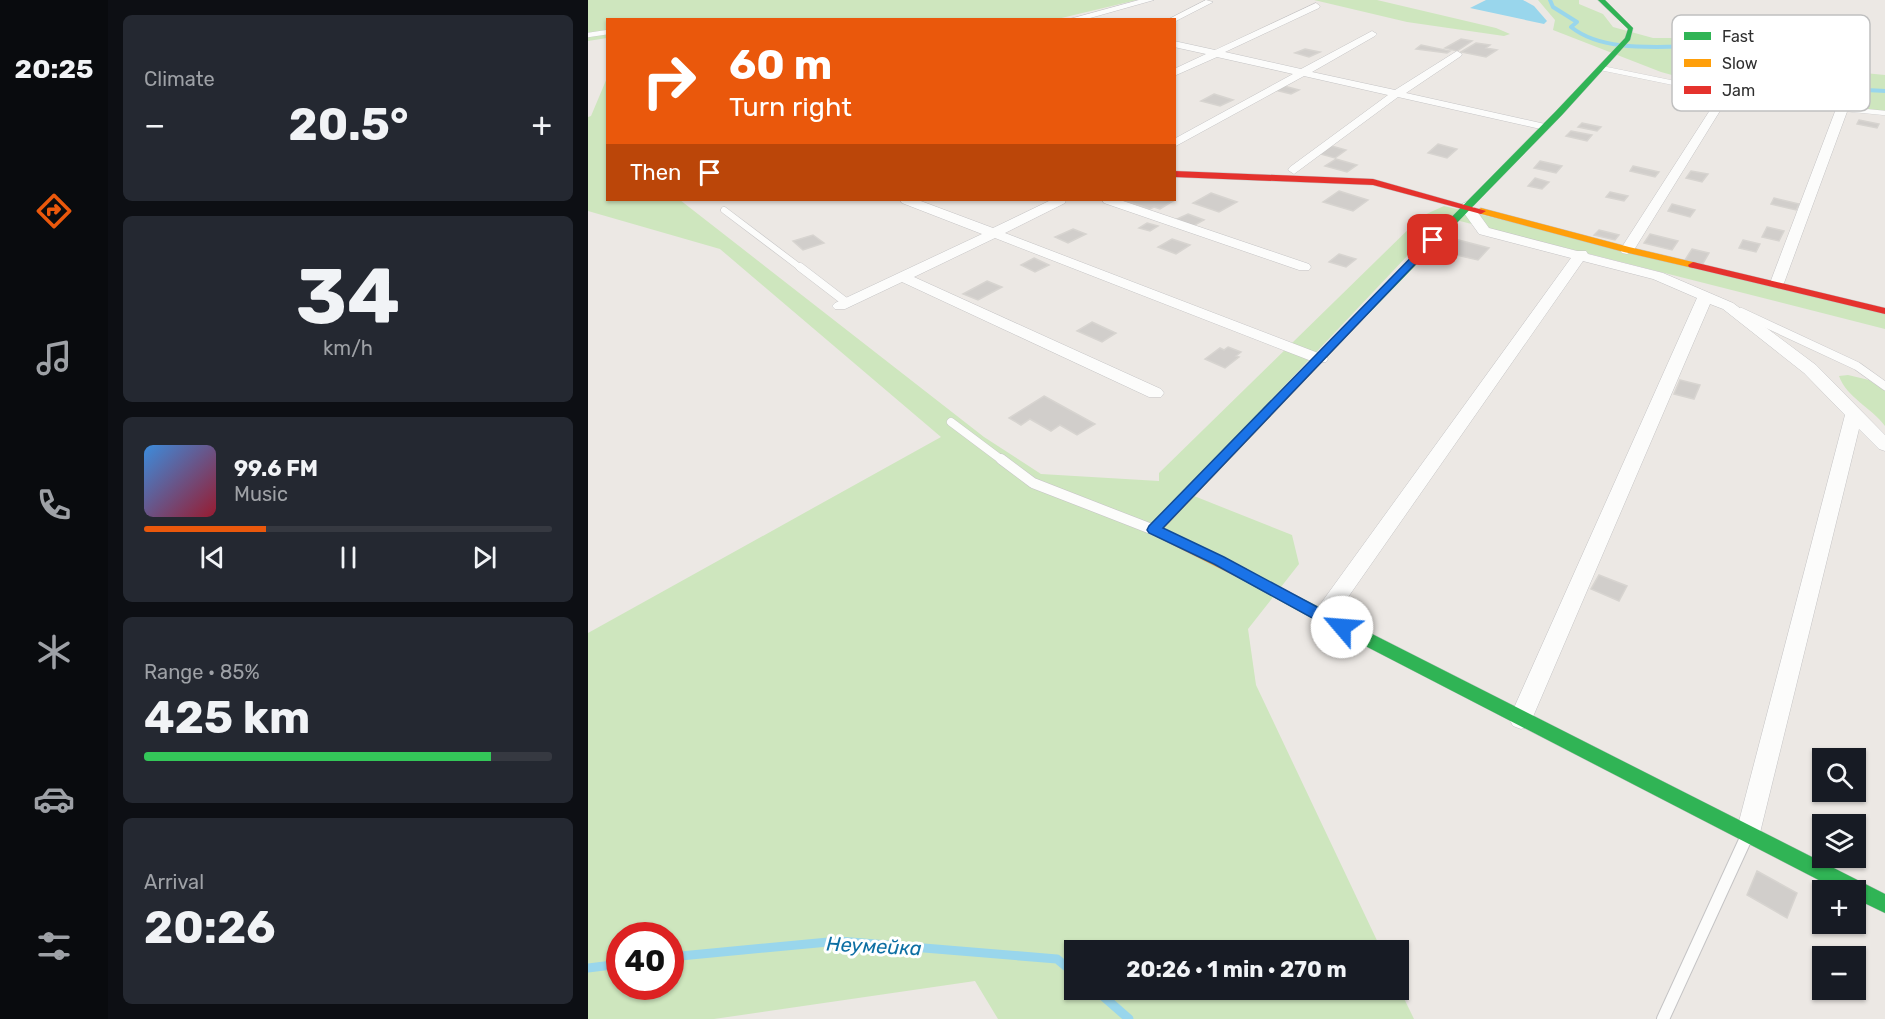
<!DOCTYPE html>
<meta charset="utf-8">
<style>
body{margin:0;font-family:Rubik,sans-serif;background:#242831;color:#f1f3f6;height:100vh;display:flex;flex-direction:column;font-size:22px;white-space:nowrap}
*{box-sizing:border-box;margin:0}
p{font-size:20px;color:#9ea1a6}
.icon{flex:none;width:33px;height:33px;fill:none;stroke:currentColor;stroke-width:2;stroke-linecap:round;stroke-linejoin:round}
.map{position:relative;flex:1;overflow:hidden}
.side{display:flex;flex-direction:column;gap:15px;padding:15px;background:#0d0f14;width:480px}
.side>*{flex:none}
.guide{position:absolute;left:18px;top:18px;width:570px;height:183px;border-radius:0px;box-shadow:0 2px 4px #0004;background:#ea580c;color:#fff;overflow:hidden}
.buttons{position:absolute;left:1224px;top:748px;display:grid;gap:12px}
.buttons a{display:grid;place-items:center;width:54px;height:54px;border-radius:0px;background:#171b24;box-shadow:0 2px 4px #0004;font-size:30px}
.speed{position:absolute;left:18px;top:922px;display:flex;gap:12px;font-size:30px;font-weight:700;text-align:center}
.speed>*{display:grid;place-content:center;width:78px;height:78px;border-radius:50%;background:#171b24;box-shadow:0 2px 4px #0004;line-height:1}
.speed .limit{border:9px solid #d22;background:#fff;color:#111}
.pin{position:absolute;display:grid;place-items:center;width:51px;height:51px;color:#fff;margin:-26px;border-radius:12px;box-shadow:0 3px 9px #0006}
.me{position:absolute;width:66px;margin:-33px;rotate:297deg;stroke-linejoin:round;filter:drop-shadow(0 0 4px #0008)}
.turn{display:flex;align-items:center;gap:21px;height:126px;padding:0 24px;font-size:27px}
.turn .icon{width:78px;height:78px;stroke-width:2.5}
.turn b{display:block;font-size:42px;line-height:51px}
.then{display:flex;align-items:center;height:57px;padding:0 24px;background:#0003;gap:12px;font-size:22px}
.big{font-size:45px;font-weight:700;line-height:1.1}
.side .tile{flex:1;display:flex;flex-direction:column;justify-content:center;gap:9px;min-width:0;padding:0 21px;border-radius:9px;background:#242831}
.side .dial{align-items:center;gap:0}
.dial b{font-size:78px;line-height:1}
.song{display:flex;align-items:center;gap:18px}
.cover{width:72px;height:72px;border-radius:9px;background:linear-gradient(135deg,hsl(210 70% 55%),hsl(350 70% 35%))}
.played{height:6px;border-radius:3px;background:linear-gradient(90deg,#ea580c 30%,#363941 30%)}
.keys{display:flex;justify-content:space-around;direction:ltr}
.heat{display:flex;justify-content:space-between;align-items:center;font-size:33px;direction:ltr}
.charge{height:9px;border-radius:4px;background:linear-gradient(90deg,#34c759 85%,#363941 0)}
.trip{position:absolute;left:476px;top:940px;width:345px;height:60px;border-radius:0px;background:#171b24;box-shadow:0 2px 4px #0004;font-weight:700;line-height:60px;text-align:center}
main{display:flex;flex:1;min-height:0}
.tab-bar{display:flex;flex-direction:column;width:108px;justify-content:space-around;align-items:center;background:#090b0e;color:#9ea1a6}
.tab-bar .icon{width:42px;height:42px}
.tab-bar .on{color:#ea580c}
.tab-bar b{font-size:27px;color:#f1f3f6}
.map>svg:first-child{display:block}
</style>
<main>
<nav class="tab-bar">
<b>20:25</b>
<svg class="icon on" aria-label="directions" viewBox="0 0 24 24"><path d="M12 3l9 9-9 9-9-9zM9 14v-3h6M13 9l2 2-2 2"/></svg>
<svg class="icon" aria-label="music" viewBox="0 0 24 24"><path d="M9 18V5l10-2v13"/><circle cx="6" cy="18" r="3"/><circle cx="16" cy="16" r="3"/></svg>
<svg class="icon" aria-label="phone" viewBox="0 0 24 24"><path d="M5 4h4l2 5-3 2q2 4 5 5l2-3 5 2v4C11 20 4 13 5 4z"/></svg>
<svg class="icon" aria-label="climate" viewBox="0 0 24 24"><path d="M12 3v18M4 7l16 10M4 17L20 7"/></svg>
<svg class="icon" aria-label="car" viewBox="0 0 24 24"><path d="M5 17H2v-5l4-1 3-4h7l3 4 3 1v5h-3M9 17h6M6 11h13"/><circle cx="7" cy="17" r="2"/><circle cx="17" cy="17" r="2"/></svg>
<svg class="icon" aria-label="filters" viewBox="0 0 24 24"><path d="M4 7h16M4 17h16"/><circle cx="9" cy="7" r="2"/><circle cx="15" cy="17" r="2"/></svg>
</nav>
<section class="side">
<div class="tile"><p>Climate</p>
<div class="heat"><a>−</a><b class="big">20.5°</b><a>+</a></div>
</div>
<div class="tile dial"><b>34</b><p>km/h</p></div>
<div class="tile">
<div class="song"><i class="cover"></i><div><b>99.6 FM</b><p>Music</p></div></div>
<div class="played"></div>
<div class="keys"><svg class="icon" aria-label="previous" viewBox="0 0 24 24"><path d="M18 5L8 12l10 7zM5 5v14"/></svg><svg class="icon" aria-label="pause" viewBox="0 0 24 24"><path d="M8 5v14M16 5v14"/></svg><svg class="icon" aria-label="next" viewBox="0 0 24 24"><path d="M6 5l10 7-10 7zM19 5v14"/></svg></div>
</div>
<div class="tile"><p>Range · 85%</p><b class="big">425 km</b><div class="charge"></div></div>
<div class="tile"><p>Arrival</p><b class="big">20:26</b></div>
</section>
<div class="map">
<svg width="1297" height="1019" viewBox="0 0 1297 1019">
<rect width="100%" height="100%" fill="#ece8e4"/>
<path fill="#cee6be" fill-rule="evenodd" d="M0,0H549L465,20H20L19,38L0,41Z
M726,0H789L908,28L922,34L916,36L819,22Z
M950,0H991V4L1015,14L1025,27L1065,38H1136L1217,54L1266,72L1297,75V112L1220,102L1102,80L1073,72L965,30L967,20Z
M19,78L20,200H92L396,437L453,474L571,481V473L834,216L856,206L1297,309V329L856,217L596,492L704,535L711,564L660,629L668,685L794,951H486V990H810V986L826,1019H410L387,981L126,1019H0V633L353,437L132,249L0,211V117L3,116ZM32,936H82V987H32Z
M1260,375L1281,380L1297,391V426C1283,407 1259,398 1251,376Z"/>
<path fill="#99d6ec" d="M898,0H935L946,6L959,21L956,24L882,8Z"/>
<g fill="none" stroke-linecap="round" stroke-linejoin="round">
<path stroke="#99d6ec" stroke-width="4" d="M962,0L965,7L989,22L983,27C1026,61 1104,39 1157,49C1169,51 1182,53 1192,60C1201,66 1205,77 1215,81C1240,92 1271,89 1297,91"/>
<path stroke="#99d6ec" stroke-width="9" d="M82,957L251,941L469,959L486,973
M0,968L32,964
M508,990L541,1019"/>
</g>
<path fill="#d1cecb" stroke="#d7d4d0" stroke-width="1.5" d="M873,39L884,41L869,51L857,48Z
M888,43L902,45L898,48L909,50L898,57L873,52Z
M833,45L862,51L859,53L828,49Z
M717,49L732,52L721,57L707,53Z
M696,86L711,90L703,94L687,90Z
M626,94L645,100L632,106L613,101Z
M1271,120L1291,124L1289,128L1269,124Z
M994,123L1013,127L1009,131L990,127Z
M983,131L1004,135L999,141L978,136Z
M850,144L869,149L859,158L840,153Z
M740,145L758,150L747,158L729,153Z
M748,159L769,165L759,172L737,166Z
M952,161L974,166L968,173L946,168Z
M1045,166L1071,172L1067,177L1042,171Z
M1103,171L1120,174L1114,182L1098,178Z
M947,178L961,182L954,189L940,186Z
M751,191L780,200L765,211L735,202Z
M1022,192L1040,196L1036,201L1018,197Z
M623,193L649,202L631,212L605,203Z
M1186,198L1211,204L1208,210L1183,204Z
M542,200H581L585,201L572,209L566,207L562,209L539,201Z
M1084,204L1107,210L1102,217L1080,211Z
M600,214L616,220L605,226L589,219Z
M559,223L570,226L562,231L551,228Z
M1179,227L1196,231L1191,241L1174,237Z
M485,229L498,234L480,243L467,237Z
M1011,230L1031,235L1027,240L1006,235Z
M1062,234L1090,241L1084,250L1056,243Z
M225,235L236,243L215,250L205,241Z
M863,238L901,248L890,260L851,251Z
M584,239L602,245L588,254L570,247Z
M1155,240L1172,244L1168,252L1151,248Z
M1104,249L1121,253L1114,265L1097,260Z
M751,254L768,259L758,267L741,262Z
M446,258L461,265L447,272L433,265Z
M399,281L414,287L390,300L375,294Z
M504,322L528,333L514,342L489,331Z
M640,347L653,352L648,356L651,357L637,368L617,359L632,348L636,350Z
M1092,380L1112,385L1106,399L1086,394Z
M456,396L507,424L489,435L472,425L463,431L442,419L433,425L421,418Z
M1011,575L1039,586L1031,601L1003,589Z
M1169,871L1209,893L1199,918L1159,895Z"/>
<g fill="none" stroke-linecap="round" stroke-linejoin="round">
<g stroke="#c5c4c5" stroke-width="5">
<path id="lane-far4" d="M0,35L20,32
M1013,68L1174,101L1297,113"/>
</g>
<g stroke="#c5c4c5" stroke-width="7">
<path id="lane-far3" d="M136,210L214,269"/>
</g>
<g stroke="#c5c4c5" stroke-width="9">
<path id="lane-far2" d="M212,267L259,303
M1153,312L1269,366L1297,386
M363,422L415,461"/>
</g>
<g stroke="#c5c4c5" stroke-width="11">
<path id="lane-far1" d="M413,459L445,483L566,530"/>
</g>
<g stroke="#c5c4c5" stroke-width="14">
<path id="lane" d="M1075,1019L1158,838"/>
</g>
<g stroke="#c5c4c5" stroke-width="1">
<path id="street" d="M551,0H566L495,20H478Z
M618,0L625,2L586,22V20H579Z
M728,3L732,6L731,8L637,52L713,69L784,31L789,34L787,36L724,72L807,90L869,51L874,54L873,56L818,93L957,124L963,127L957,130L810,97L706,174L700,170L702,167L800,95L716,76L586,147V139L705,74L629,57L586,76V69L618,54L586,47V41L627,50Z
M1138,90L1143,93L1046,250L1039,254L1034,253L1032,250L1133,93Z
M1254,106L1260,109L1196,283L1189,287L1184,286L1182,283L1248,109Z
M312,200H330L405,228L463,200H478L477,203L417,233L738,356L740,359L738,362H726L407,238L326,277L573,389L576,393L573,397H561L314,282L257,309H247L244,306L247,303L394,234L314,203Z
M514,200H532L721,264L723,267L721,270H711L516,203Z
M878,202L883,203L901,228L989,251H998L1000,254L1075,273L1145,303L1228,365L1297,435V451L1291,449L1271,429L1170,841L1161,845L1152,841L1148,833L1257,415L1216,373L1135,309L1122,304L941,726L933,729L925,726L921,719L1109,298L1065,279L995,261L742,623L734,625L726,623L723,617L983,258L891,234L871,206Z"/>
</g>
<g stroke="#c5c4c5" stroke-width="1">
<path id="fast" d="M1010,0H1017L1045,28L1042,40L974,115L779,315H771V311L968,111L1037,38L1040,29Z
M654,568L1297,894V913L1268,899V891H1252L729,621L649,577L647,573L649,569Z"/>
</g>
<g stroke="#c5c4c5" stroke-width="1">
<path id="slow" d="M893,208L1041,247L1109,263L1110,265L1105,268L1036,252L890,213L888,211Z
M775,310L779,311V315L575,529L659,569L661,573L659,577H649L561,533L559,530L561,527L771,311Z"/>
</g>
<g stroke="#c5c4c5" stroke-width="1">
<path id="jam" d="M586,171L785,179L898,211L893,214L785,185L586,177Z
M1105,262L1297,308V314L1101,267L1100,265Z"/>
</g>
<use href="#lane-far4" stroke="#fcfcfb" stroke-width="4.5"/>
<use href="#lane-far3" stroke="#fcfcfb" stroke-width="6"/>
<use href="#lane-far2" stroke="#fcfcfb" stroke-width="8"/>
<use href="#lane-far1" stroke="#fcfcfb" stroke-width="10"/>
<use href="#lane" stroke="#fcfcfb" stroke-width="12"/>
<use href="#street" fill="#fcfcfb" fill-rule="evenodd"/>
<use href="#fast" fill="#30b455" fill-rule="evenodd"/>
<use href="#slow" fill="#ff9f0a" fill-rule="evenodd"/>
<use href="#jam" fill="#e5322d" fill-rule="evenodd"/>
</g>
<path fill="#1a73e8" stroke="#114b97" stroke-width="1.5" d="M842,238L850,240L575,528L636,557L759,623L761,627L759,631H748L626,564L561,533L559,530L561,526Z"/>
<g text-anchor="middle" stroke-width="6" stroke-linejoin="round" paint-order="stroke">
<g font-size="20" font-style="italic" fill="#0d6fa3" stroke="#fff">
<text transform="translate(286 946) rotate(3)" y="7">Неумейка</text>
</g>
</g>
<rect x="1084" y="15" width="198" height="96" rx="9" fill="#fff" stroke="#c0c0c0" stroke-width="1.5"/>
<rect x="1096" y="32" width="27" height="8" fill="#30b455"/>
<rect x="1096" y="59" width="27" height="8" fill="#ff9f0a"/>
<rect x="1096" y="86" width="27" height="8" fill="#e5322d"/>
<g font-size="16" fill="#2e2e2e">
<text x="1134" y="42">Fast</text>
<text x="1134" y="69">Slow</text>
<text x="1134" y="96">Jam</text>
</g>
</svg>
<div class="buttons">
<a><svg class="icon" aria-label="search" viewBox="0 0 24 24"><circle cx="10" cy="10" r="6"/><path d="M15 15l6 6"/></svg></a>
<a><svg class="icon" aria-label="layers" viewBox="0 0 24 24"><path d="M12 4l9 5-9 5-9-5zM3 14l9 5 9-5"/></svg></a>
<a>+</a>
<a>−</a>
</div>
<div class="speed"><div class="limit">40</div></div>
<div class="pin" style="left:845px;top:240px;background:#d93025"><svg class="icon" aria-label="arrive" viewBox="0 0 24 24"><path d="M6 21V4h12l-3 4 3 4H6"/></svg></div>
<svg class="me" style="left:754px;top:627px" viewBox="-20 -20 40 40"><circle r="19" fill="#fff"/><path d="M0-13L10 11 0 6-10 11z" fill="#1a73e8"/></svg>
<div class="trip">20:26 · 1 min · 270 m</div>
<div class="guide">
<div class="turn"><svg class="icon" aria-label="right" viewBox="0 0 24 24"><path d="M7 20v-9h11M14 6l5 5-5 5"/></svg><div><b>60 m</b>Turn right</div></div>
<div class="then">Then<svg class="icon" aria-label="arrive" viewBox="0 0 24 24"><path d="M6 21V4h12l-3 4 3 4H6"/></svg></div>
</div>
</div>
</main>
